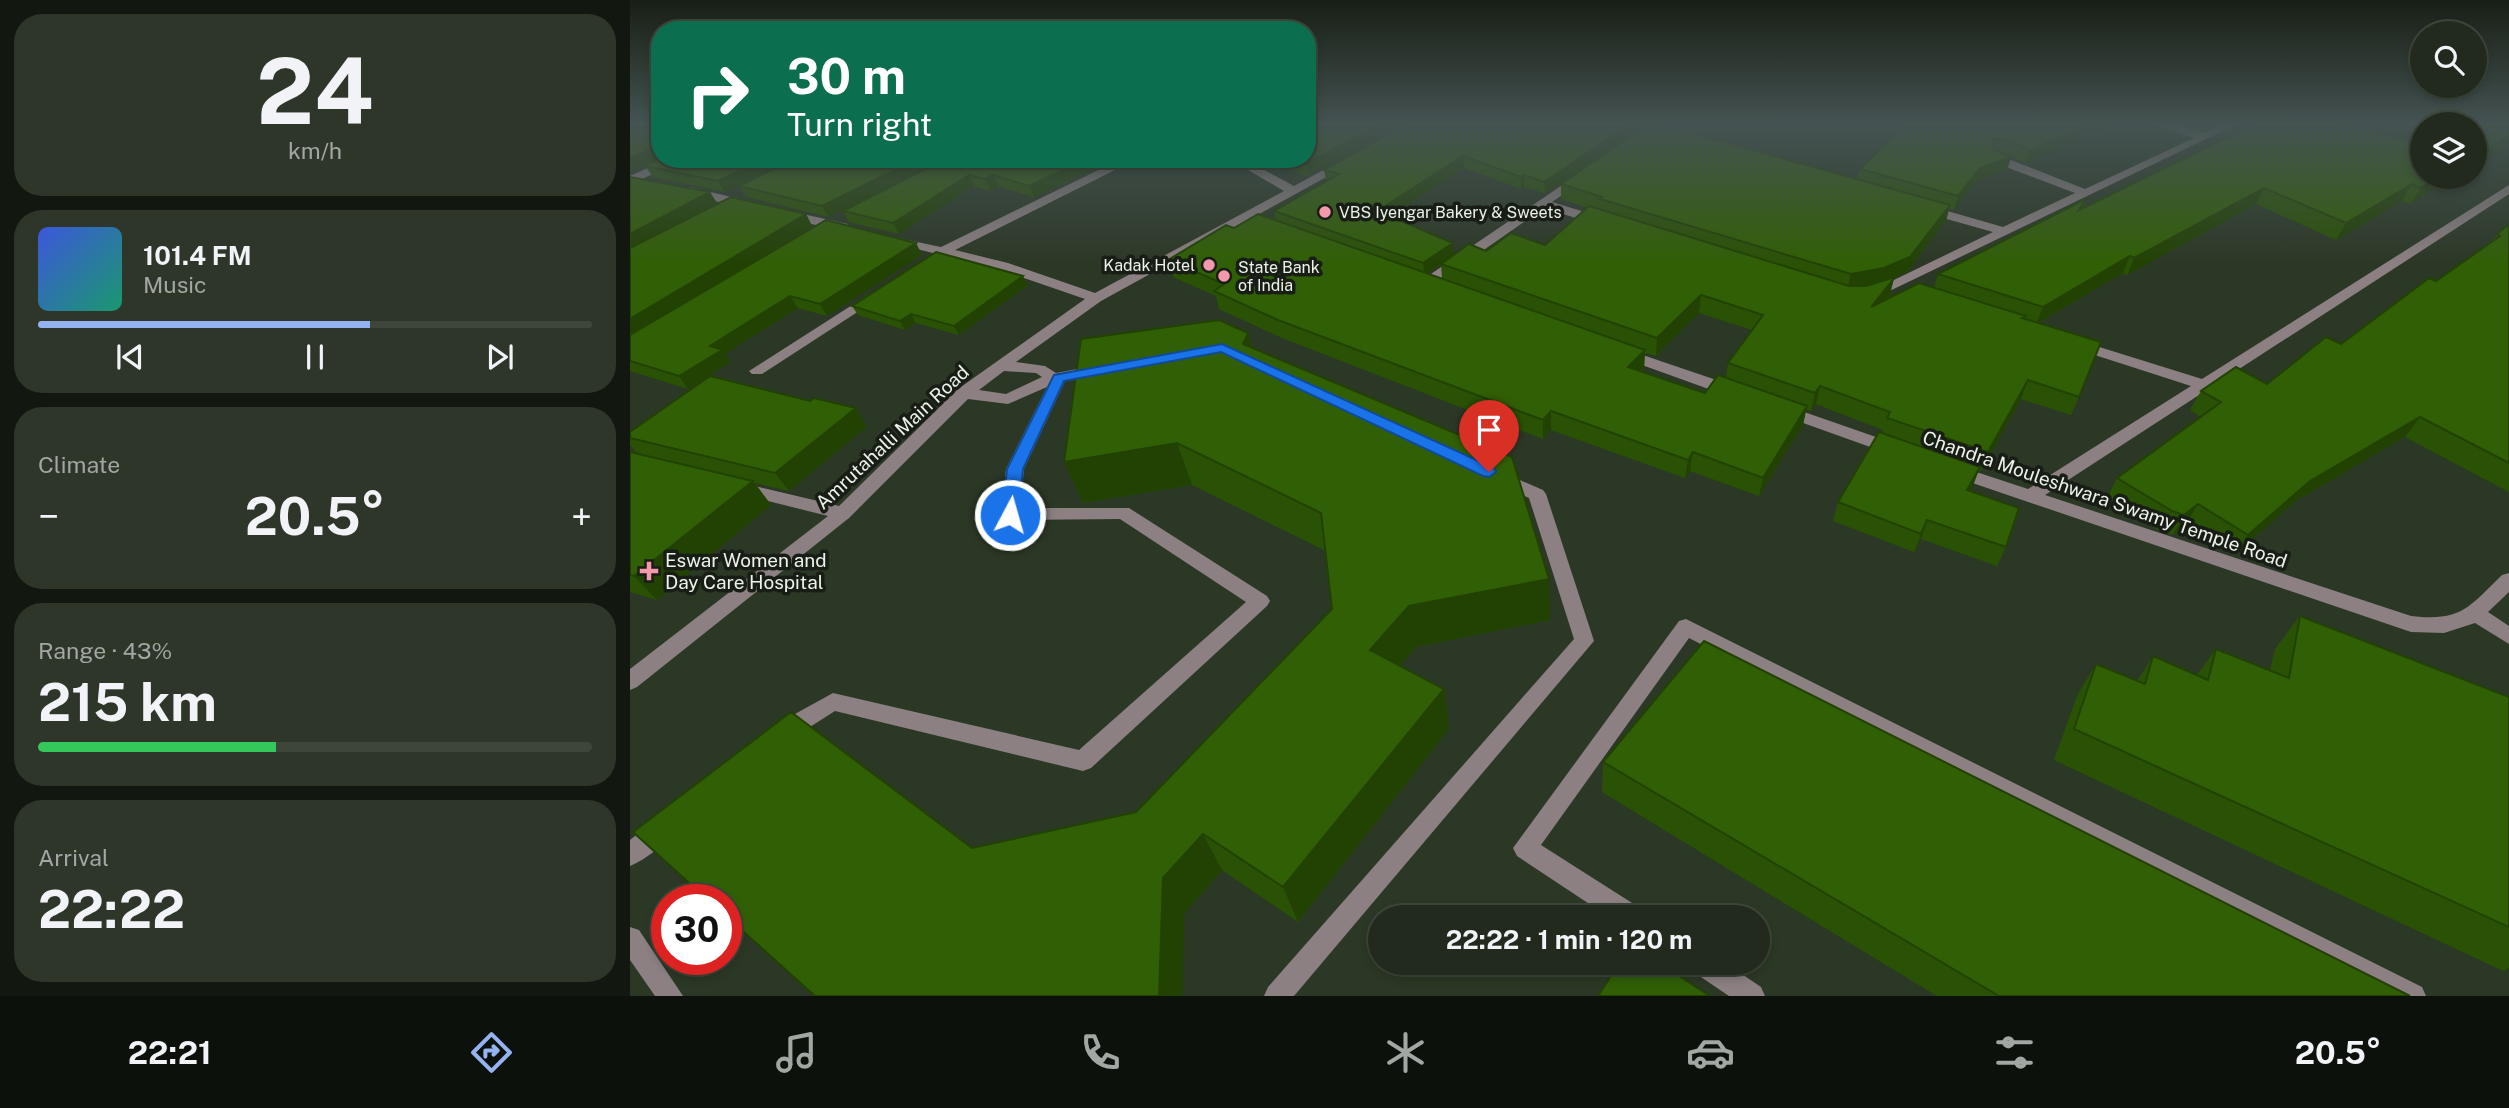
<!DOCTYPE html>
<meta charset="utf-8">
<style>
body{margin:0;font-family:"Public Sans",sans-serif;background:#2d3629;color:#f1f3f6;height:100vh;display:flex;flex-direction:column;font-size:26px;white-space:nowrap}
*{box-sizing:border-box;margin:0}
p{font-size:23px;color:#a2a7a3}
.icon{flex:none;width:38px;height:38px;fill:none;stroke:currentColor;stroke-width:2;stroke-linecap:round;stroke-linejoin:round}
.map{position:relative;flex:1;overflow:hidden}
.sheet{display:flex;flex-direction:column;gap:14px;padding:14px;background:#12170f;width:630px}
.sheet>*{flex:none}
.hud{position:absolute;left:21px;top:21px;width:665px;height:147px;border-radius:28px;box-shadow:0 4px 10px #0003,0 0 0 2px #3e463b;background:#0b6e4f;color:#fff;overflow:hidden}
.buttons{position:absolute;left:1780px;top:21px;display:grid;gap:14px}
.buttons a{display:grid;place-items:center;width:77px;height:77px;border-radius:50%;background:#212a1c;box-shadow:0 4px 10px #0003,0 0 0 2px #3e463b;font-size:35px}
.speed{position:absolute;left:21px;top:884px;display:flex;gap:14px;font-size:35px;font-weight:700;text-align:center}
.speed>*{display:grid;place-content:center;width:91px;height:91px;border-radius:50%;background:#212a1c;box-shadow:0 4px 10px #0003,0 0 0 2px #3e463b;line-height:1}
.speed .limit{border:10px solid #d22;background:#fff;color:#111}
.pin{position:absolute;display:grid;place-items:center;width:60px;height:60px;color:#fff;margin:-72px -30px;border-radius:50% 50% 50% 0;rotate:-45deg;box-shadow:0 0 7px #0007}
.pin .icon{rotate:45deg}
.me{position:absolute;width:77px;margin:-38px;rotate:6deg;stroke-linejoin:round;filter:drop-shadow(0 0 5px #0008)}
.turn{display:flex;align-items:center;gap:24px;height:147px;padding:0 21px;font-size:32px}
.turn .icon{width:91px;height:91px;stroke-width:2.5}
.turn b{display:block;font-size:49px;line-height:60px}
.big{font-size:52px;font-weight:700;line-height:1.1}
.sheet .tile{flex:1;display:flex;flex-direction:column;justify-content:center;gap:10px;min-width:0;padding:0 24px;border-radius:28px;background:#2d3629}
.sheet .dial{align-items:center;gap:0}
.dial b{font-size:91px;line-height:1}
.song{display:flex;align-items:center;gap:21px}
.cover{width:84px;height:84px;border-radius:10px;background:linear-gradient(135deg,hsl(230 70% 55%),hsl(160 70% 35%))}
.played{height:7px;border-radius:4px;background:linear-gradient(90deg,#95b2f1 60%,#3e463b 60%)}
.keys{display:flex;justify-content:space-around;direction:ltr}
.heat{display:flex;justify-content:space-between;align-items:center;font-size:38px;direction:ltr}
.charge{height:10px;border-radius:5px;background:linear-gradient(90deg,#34c759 43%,#3e463b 0)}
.trip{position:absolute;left:738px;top:905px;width:402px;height:70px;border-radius:35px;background:#212a1c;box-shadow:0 4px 10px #0003,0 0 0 2px #3e463b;font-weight:700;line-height:70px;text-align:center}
.tab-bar{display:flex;height:112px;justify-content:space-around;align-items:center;background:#0d110b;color:#a2a7a3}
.tab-bar .icon{width:49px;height:49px}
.tab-bar .on{color:#95b2f1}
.tab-bar b{font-size:32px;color:#f1f3f6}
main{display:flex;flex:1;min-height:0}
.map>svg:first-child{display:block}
</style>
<main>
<section class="sheet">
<div class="tile dial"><b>24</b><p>km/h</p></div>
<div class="tile">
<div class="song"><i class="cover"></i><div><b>101.4 FM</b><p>Music</p></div></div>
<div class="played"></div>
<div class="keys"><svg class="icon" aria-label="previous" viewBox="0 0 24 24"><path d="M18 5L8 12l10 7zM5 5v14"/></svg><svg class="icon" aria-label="pause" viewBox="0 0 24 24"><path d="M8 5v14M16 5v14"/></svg><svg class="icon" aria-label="next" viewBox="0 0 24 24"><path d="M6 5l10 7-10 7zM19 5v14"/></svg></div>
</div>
<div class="tile"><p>Climate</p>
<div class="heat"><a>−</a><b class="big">20.5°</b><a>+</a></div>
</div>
<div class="tile"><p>Range · 43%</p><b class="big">215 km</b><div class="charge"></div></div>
<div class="tile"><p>Arrival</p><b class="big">22:22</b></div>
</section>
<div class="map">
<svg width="1879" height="996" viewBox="0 0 1879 996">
<rect width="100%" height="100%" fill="#2c3826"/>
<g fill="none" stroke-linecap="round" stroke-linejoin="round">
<path fill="#8c8082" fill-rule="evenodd" d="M1523,124H1542L1574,133L1592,124H1607L1247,297L1242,298L1235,294L1363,232L1292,212V206H1300L1373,227L1445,193L1360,161V155H1368L1455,189L1564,138Z
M37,159H53L0,185V176Z
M491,159H507L325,250L378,263L465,293L654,191L599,159H614L664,186L710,161L720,164L471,301L386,362L415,366L426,373L469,365L477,370L474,373L435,381L394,469L390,508H499L637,596L640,601L637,606L461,768L453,771L205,711L161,739L153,741L145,739L142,732L145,725L203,693L449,750L616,602L490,519L374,520L371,515L376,469L417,387L378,404L338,399L219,518L7,687L0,690V669L198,516L106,493L103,489L106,485L112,483L209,506L328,389L455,299L368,269L314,256H304L303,253L259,242V236L311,247ZM374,371L406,373L412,377L376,394L349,390Z
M950,173L954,174V180L922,202L978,219V225H968L914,208L802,286H792V280Z
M1879,185V194L1415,495L1781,616C1831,622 1839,607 1872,575L1879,573V592L1858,612L1879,626V644L1845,623L1814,633L1781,632L1319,475L1316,471L1325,465L1398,489L1561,386L1440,347L1438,344L1440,341H1450L1572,379Z
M60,187L122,202L124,205L118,209L56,194V188Z
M155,210L218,224L219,227L213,231L150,217L149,214Z
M241,293L246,294V300L132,374H122L119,371Z
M992,348L1110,388L1112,392L1104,397L1098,396L987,356L984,353Z
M1154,405L1269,445L1271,449L1263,455L1257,453L1148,414L1146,410Z
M869,471L913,490L916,494L964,641L664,996H634L638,987L944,639L899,498L863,481L860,477Z
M1056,619L1792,987L1796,996H1756L1059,638L911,845L1010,908L1013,917H979L887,856L883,848L1049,621Z
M33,817L41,820L44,828C38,843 15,860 0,866V840L25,820Z
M0,927L9,930L53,996H25L0,960Z
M1059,962H1094L1131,987L1135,996H1099L1062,971Z"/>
</g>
<path fill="#2a5205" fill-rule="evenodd" d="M30,124V159H315L199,217L116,197L109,186L117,182L95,192L23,177L15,166L18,164Z
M777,124H1031L1030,126L1227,179L1230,169L1276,124H1488L1396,163L1381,157L1377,170L1346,181L1324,210L1319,209L1316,221L1276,273L1264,278L1260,294L1256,300L1304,288L1308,274L1456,199L1453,208L1782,141L1786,124H1792L1822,177L1780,204L1772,201L1706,240L1626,204L1497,275L1493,273L1408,323L1449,397L1441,415L1391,399L1351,471L1348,470L1340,491L1376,547L1367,566L1291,539L1284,552L1203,521L1208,502L1253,433V430L1186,404L1181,411L1176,409L1173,425L1129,496L1060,471L1055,478L921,430L913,439L652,338L589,309L586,296L543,277L538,260L604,228L646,221L644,211L696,181L694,170ZM1010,129L931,184V199L958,208L915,245L824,254L770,220L769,215L764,213L834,168L891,189L894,187L915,193ZM811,264L812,279L797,274ZM1069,313L1122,330L1098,363L1096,378L1075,393L1011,371L1014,368L1015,353L1026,356Z
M315,159L468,167L404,197L368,186L360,191L344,186L269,234L219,222L213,211Z
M549,159H580L563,167Z
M619,159H677L678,176Z
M0,177L87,203L54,221L176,214L182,226L71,294L286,243L292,255L197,316L168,308L95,354L101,362L58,389L0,371Z
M1879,224V492L1775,437L1666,501L1604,555L1556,524L1543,535L1530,531L1477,498L1487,478L1571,417L1560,410L1571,391L1637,384L1711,344L1806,281L1862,241L1867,234Z
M393,276L397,286L329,335L286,323L275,330L228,315L222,306Z
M618,333L622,348L920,620L786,647L770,666L814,689L819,729L668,922L592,870L554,914L342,848L506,812L702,609L696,551L562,485L453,503L434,462Z
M180,401L226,408L237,427L159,491L125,483L141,505L27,600L0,592V452L7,453L0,445V432Z
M1670,616L1879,697V968L1873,971L1424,760L1447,696L1466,664L1507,681L1523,656L1567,675L1586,649L1640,670L1645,649Z
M973,762L1780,996H1307L972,792Z"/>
<path fill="#224204" d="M751,124H773L678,176L676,164Z
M1000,124H1010V129L915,193L914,182Z
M1462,124H1488L1396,163L1400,150Z
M1879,135V143L1844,168V159Z
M29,145L30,159L0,172V158Z
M833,156L834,168L754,220L752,208Z
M1381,157L1377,170L1346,181L1324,210L1328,196L1350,168Z
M135,159H165L95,192L88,181Z
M287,159H315L199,217L192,206Z
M457,159H482L468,167L404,197L399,186Z
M560,159H580L563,167Z
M339,175L344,186L269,234L263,223Z
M363,175L368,186L360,191L355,179Z
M894,175V187L891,189V177Z
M1808,177H1822L1780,204L1791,188Z
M1782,184L1772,201L1706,240L1716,223Z
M1634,188L1626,204L1497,275L1504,258Z
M80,192L87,203L0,250V234Z
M1320,205L1316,221L1276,273L1264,278L1260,294L1236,325L1241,307L1217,290L1221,274Z
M176,214L182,226L0,337V319Z
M286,243L292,255L197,316L190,304Z
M823,243L824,255L795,275L793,263Z
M1500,256L1493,273L1406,324L1413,307Z
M393,276L397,286L329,335L324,326Z
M1071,295L1069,313L1026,356L1027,338Z
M160,296L168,308L95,354L101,362L58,389L49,376L80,346Z
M281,314L286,323L275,330L270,321Z
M618,333L628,374L613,344Z
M1015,350L1014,368L997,386L998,367Z
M1398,380L1391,399L1351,471L1358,452Z
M1190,386L1186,404L1181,411L1185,393Z
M1177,406L1173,425L1129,496L1133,478Z
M226,408L237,427L159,491L145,473Z
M921,411V430L913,439V420Z
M1790,417L1775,437L1666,501L1604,555L1618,535L1680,481Z
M547,443L562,485L453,503L434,462Z
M1063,452L1060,471L1055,478L1058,460Z
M1350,467L1343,486L1330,509L1337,490Z
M123,481L141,505L27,600L4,576Z
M1568,504L1556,524L1543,535L1554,515Z
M1297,520L1291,539L1284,552L1291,534Z
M919,579L920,620L786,647L749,691L740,650L779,606Z
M814,689L819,729L668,922L653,887Z
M573,834L592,870L554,914L553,996H529L533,878Z"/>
<path fill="#315f06" stroke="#224204" stroke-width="2" d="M0,124H30V145L0,158Z
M677,124H751L676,164L657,159H677Z
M777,124H1000L914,182L894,175L891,177L833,156L752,208L769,215L764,218L823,243L793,263L644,211L709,174L694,170Z
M1276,124H1462L1400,150L1373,139H1364L1362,149L1381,157L1350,168L1328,196L1230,169Z
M1625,124H1711L1786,142L1792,124V177H1808L1791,188L1782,184L1716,223L1634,188L1504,258L1500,256L1413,307L1308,274L1456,199L1449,210Z
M1844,124H1879V135L1844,159Z
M1015,126H1036L1320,205L1280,257L1254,268L1221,274L970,199L972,197L931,184Z
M30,158V159H135L88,181L15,166Z
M164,159H287L192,206L109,186Z
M315,159H457L399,186L363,175L355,179L339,175L263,223L213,211Z
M0,177L80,192L0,234Z
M101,197L176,214L0,319V248Z
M959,206L1219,286H1236L1265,277L1241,307L1289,283L1396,316L1392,318L1471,342L1449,397L1398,380L1358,452L1257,418L1260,412L1190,386L1185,393L1098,363L1133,315L1071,295L1027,338L811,264L839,244L856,251L881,233L915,245Z
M628,214L1015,350L998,367L1075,393L1088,375L1177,406L1133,478L1063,452L1058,460L921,411L913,420L648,320L584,291L594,284L538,260L596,225L604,228Z
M196,220L286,243L190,304L160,296L80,346L92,350L49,376L0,361V335Z
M1879,224V463L1790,417L1680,481L1618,535L1568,504L1554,515L1542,511L1487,478L1591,402L1571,391L1606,367L1637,384L1696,337L1711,344L1799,278L1806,281L1870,236L1867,234Z
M306,252L393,276L324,326L281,314L270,321L222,306Z
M589,320L618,333L613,344L882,457L919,579L779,606L740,650L814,689L653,887L573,834L533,878L529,996H185L96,916V900H78L3,832L161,712L342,848L506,812L702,609L691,513L547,443L434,462L451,339Z
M80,376L180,401L184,398L226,408L145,473L0,438V432Z
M1249,432L1350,467L1337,490L1389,508L1376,547L1297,520L1291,534L1208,502Z
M0,452L123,481L4,576L0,575Z
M1670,616L1879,697V927L1444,729L1466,664L1515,684L1523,656L1578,680L1586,649L1659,678Z
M1074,641L1780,996H1369L973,762Z
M990,962H1028L1080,996H968Z"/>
<linearGradient id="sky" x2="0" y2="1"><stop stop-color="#181f15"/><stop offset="0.47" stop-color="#455352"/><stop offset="1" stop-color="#455352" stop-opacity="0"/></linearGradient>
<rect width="1879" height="264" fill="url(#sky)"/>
<path fill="#1a73e8" stroke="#114b97" stroke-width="2" d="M592,344L864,468L866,472L859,477L853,476L591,352L434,381L393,469L388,515L386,519H374L372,515L377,469L424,375Z"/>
<g fill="#f29aac" stroke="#181d15" stroke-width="2.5">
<circle cx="695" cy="212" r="7"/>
<circle cx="579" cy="265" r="7"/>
<circle cx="594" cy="276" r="7"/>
<path d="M15.5 560.5h7v7h7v7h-7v7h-7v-7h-7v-7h7z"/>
</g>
<g text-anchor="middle" stroke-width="7" stroke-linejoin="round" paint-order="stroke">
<g font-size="16" fill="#ecf3e8" stroke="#181d15" text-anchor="start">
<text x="709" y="218">VBS Iyengar Bakery &amp; Sweets</text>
<text x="565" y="271" text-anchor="end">Kadak Hotel</text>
<text x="608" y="273">State Bank<tspan x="608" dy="18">of India</tspan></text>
</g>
<g font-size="19" fill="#ecf3e8" stroke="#181d15">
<text transform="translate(262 437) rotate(-43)" y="7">Amrutahalli Main Road</text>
<text transform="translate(1475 499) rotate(19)" y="7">Chandra Mouleshwara Swamy Temple Road</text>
</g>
<g font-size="19" fill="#ecf3e8" stroke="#181d15" text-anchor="start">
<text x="35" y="567">Eswar Women and<tspan x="35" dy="22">Day Care Hospital</tspan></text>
</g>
</g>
</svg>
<div class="buttons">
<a><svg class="icon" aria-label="search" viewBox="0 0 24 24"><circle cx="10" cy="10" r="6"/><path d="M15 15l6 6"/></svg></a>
<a><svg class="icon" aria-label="layers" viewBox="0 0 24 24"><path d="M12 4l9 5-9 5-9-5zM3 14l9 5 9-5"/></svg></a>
</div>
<div class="speed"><div class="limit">30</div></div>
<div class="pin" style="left:859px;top:472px;background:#d93025"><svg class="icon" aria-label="arrive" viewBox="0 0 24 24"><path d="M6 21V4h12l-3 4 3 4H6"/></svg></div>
<svg class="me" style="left:380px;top:515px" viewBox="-20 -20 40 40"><circle r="17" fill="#1a73e8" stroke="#fff" stroke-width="3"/><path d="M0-11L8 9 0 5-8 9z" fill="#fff"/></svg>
<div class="trip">22:22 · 1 min · 120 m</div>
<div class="hud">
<div class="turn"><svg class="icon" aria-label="right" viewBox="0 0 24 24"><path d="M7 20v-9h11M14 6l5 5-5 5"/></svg><div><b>30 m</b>Turn right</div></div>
</div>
</div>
</main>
<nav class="tab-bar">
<b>22:21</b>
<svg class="icon on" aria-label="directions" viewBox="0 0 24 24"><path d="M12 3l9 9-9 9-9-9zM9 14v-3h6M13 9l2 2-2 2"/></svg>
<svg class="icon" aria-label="music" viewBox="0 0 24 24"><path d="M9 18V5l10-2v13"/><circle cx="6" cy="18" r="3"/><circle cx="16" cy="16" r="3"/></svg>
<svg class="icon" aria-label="phone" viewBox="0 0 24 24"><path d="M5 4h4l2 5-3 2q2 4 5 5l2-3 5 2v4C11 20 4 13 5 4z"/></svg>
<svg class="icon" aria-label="climate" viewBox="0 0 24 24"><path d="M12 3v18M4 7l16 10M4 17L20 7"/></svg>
<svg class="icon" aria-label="car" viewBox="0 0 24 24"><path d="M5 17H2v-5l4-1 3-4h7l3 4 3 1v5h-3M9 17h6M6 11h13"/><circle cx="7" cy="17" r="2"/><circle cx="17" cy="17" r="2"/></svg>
<svg class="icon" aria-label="filters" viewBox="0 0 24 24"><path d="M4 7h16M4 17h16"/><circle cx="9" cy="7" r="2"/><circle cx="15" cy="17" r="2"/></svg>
<b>20.5°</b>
</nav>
